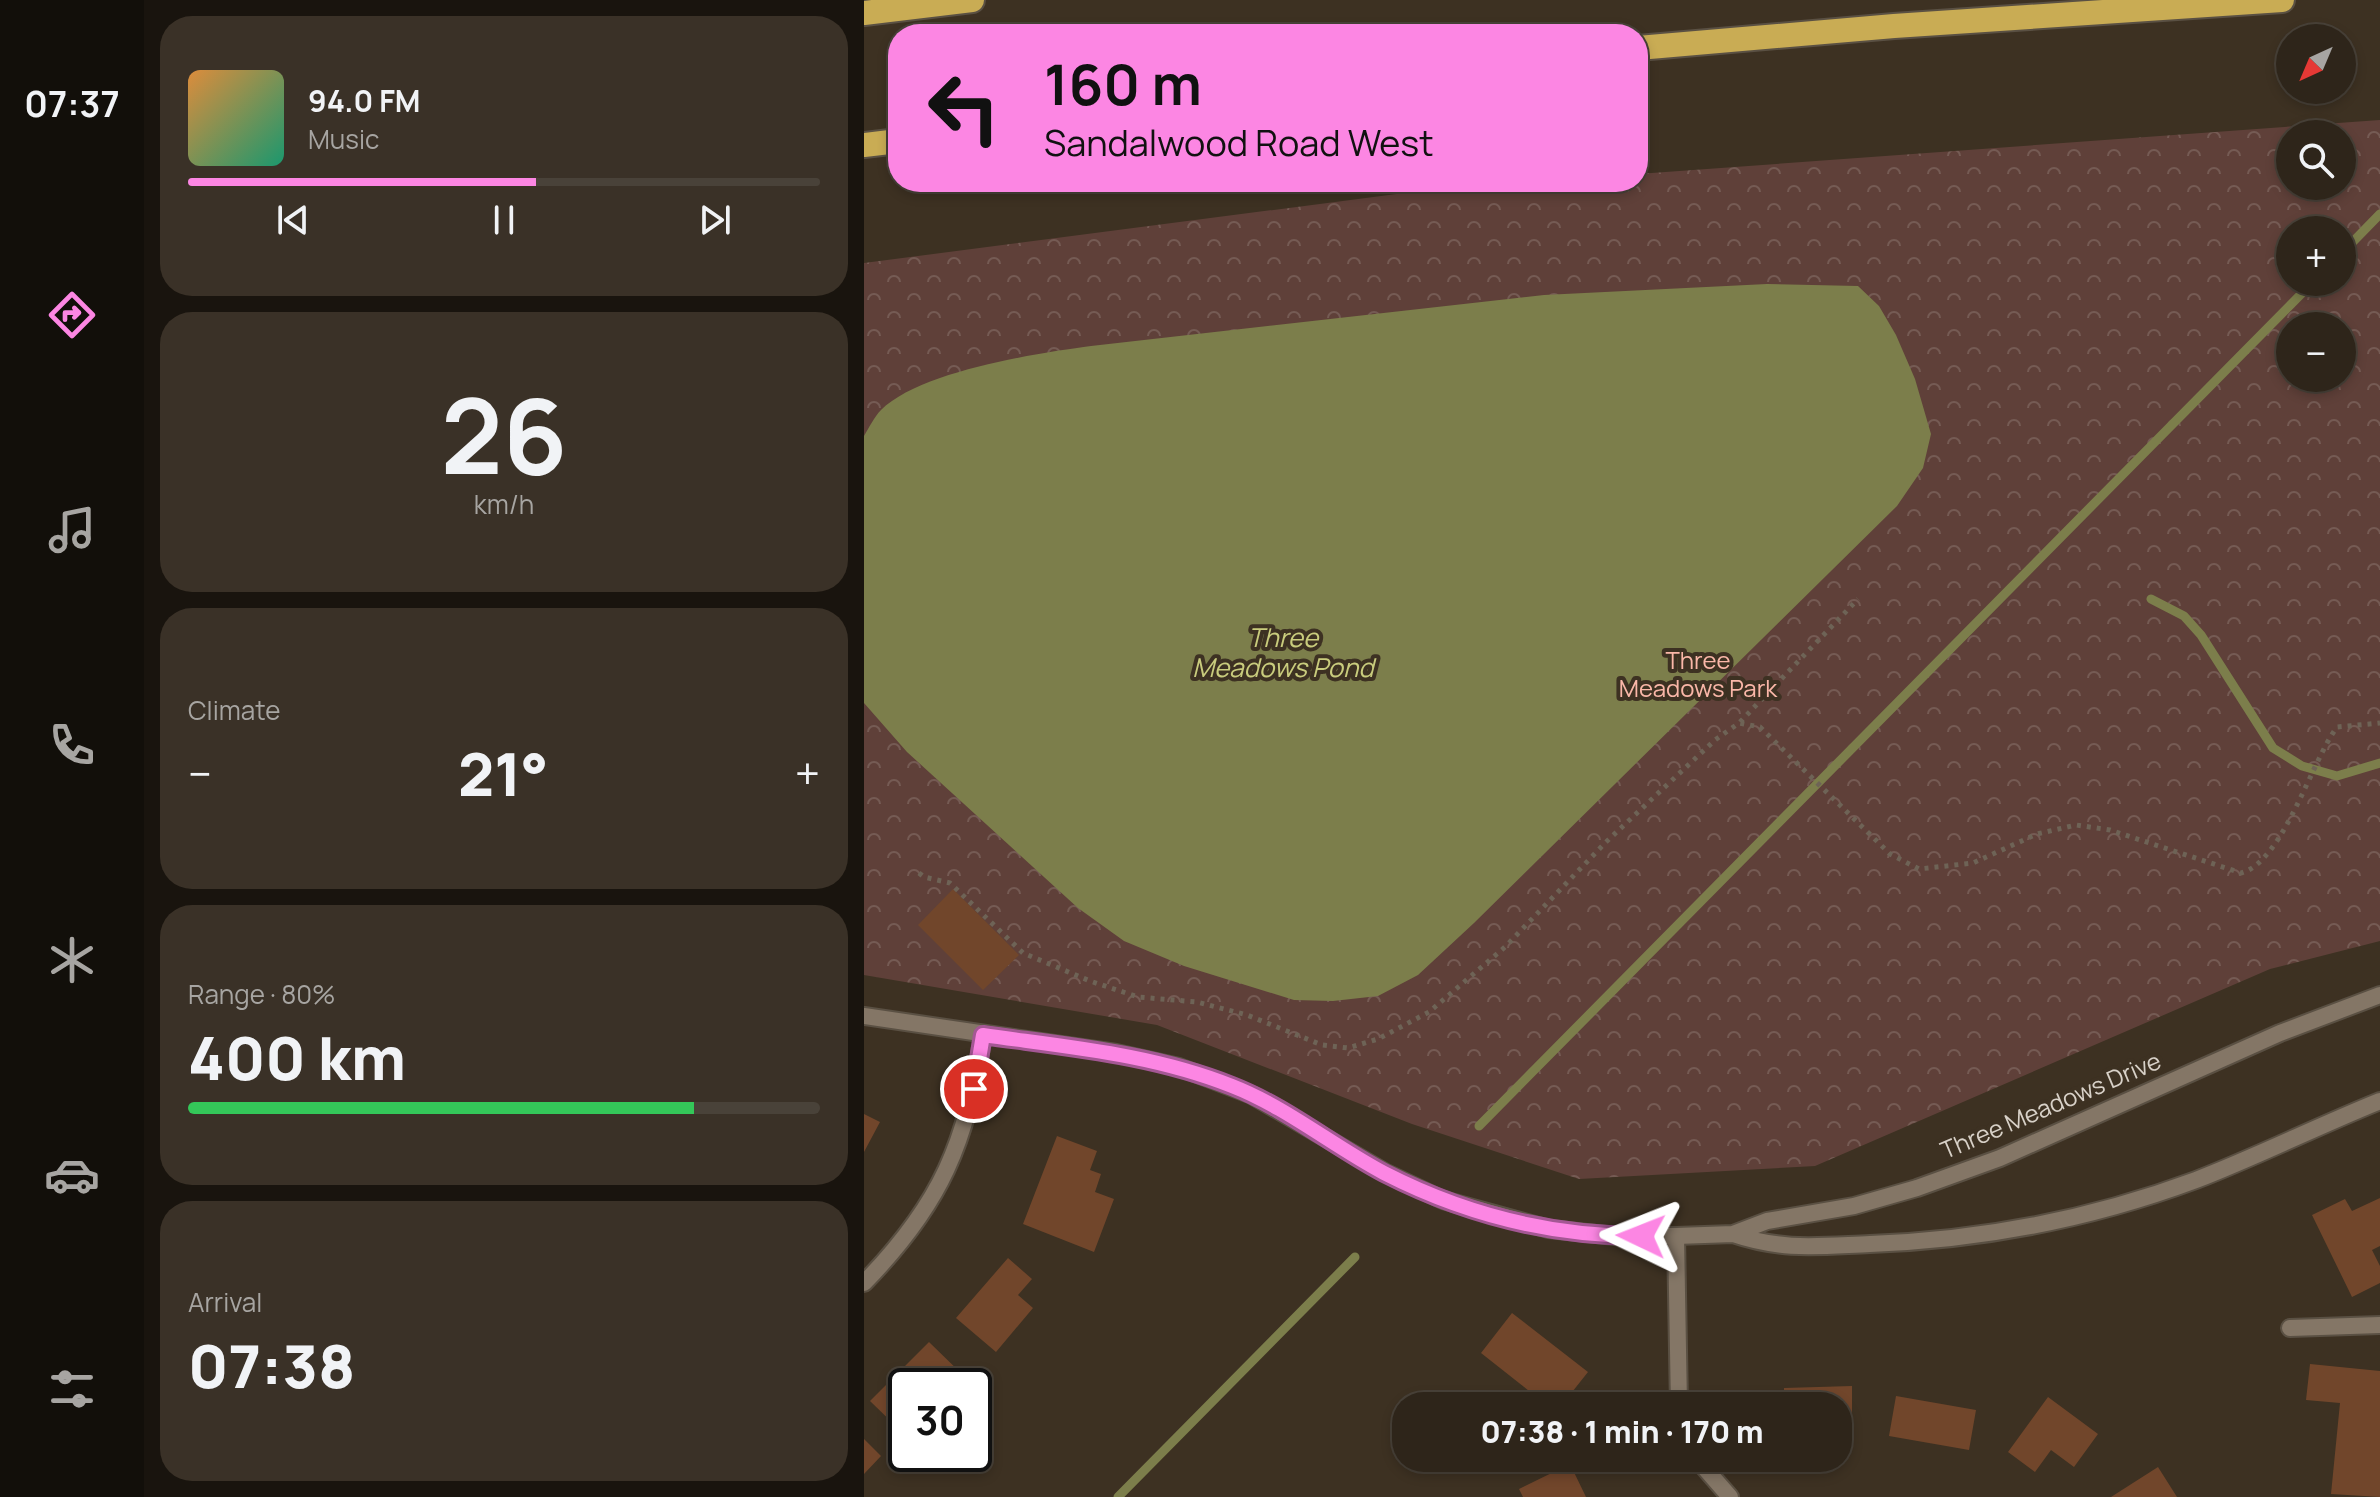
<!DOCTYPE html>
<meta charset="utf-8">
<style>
body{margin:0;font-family:Manrope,sans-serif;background:#3a3127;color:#f1f3f6;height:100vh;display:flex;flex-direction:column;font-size:30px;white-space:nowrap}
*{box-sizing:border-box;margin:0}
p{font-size:26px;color:#a7a5a2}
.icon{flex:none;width:44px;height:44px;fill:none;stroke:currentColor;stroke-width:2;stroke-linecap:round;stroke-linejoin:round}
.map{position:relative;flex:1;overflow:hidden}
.drawer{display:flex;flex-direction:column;gap:16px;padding:16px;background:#19140e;width:720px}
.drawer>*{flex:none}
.top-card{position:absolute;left:24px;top:24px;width:760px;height:168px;border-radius:32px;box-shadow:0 4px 12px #0003,0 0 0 2px #494239;background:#fc86e3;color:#111;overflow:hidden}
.needle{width:52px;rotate:224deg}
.buttons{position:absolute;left:1412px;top:24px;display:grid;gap:16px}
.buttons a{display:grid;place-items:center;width:80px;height:80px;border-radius:50%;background:#2e251a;box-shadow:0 4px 12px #0003,0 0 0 2px #494239;font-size:40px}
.speed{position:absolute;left:24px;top:1368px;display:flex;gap:16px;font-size:40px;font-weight:700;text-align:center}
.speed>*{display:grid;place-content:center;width:104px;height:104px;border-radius:50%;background:#2e251a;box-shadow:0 4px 12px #0003,0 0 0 2px #494239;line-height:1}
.speed .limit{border:4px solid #111;border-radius:12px;background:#fff;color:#111}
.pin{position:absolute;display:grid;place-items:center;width:68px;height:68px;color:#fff;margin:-34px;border:4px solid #fff;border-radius:50%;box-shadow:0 2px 8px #0007}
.me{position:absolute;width:88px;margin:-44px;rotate:272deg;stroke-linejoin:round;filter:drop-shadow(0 0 6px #0008)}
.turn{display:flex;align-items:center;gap:28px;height:168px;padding:0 24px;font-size:36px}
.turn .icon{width:104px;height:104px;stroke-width:2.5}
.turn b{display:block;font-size:56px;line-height:68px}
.big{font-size:60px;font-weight:800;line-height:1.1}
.drawer .widget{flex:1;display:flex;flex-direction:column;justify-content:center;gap:12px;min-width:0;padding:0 28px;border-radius:32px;background:#3a3127}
.drawer .dial{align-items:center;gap:0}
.dial b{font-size:104px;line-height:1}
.song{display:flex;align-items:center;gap:24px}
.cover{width:96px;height:96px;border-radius:12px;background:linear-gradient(135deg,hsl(30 70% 55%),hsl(160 70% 35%))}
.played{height:8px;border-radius:4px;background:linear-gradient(90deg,#fc86e3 55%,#494239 55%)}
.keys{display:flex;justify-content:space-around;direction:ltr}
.heat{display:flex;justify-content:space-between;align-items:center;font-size:44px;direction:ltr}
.charge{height:12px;border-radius:6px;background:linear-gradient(90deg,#34c759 80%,#494239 0)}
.trip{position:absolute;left:528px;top:1392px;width:460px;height:80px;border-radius:32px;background:#2e251a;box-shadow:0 4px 12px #0003,0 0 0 2px #494239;font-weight:800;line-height:80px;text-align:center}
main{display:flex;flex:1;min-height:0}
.dock{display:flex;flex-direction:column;width:144px;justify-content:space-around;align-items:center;background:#120f0a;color:#a7a5a2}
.dock .icon{width:56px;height:56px}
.dock .current{color:#fc86e3}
.dock b{font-size:36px;color:#f1f3f6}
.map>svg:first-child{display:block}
</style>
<main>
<nav class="dock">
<b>07:37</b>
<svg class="icon current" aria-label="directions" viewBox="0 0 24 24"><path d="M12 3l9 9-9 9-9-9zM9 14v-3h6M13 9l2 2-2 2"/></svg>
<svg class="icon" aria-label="music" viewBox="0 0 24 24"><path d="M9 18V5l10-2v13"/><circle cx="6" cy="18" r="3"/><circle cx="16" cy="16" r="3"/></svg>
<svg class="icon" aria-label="phone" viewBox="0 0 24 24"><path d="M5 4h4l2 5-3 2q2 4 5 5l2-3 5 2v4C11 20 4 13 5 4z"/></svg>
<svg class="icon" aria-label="climate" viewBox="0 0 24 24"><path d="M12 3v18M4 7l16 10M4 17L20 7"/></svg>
<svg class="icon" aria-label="car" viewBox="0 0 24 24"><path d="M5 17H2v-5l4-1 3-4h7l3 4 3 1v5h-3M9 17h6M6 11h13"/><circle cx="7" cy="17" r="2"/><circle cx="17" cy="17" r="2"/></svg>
<svg class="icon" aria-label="filters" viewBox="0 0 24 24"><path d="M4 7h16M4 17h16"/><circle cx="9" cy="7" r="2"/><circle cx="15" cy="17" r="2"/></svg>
</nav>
<section class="drawer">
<div class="widget">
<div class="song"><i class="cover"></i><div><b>94.0 FM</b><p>Music</p></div></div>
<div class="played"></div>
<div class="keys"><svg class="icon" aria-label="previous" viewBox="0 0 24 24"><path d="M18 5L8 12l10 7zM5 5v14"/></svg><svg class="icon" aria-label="pause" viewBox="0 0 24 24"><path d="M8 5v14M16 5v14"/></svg><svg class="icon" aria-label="next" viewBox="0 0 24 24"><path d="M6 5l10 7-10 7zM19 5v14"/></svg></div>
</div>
<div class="widget dial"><b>26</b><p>km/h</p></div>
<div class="widget"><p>Climate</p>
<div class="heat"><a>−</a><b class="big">21°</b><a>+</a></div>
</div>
<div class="widget"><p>Range · 80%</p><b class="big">400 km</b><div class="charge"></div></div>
<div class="widget"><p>Arrival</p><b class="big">07:38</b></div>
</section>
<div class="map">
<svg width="1516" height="1497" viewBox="0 0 1516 1497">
<defs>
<pattern id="park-crowns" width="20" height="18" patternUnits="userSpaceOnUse" patternTransform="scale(2)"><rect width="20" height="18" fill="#5f4039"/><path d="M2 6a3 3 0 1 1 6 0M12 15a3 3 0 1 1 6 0" fill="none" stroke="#755b54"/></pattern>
</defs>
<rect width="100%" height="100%" fill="#3d3122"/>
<path fill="url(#park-crowns)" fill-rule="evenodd" d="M1516,120V941L1406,969L951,1166L715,1179L548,1124L293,1025L0,975V263L571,189L662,182H774V174ZM1426,134H1478V186H1426ZM1426,230H1478V282H1426ZM1426,326H1478V378H1426Z"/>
<path fill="#7c7e4b" d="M903,284L994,286L1015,306L1032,335L1051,379L1067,434L1059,468L1033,506L610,923L554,975L514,996L469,1001L430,1000L320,966L260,941L214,908L43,752L0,703V436C5,428 10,417 17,410C56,371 174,353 227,346L680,295Z"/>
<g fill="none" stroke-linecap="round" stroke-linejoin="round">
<path stroke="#7c7e4b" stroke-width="9" d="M1478,253L1516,214
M1287,599L1320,616L1337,635L1409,748L1438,766L1473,776L1516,763
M615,1126L1449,282
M254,1497L491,1257"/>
</g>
<path fill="#71462b" d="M89,889L155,955L119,990L54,925Z
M0,1114L16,1122L0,1152Z
M193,1136L233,1151L226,1170L237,1174L231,1192L250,1199L230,1252L159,1224Z
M1516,1198V1246L1508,1250L1516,1266V1283L1488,1297L1448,1215L1481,1199L1488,1211Z
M144,1258L168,1279L154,1295L169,1308L132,1352L92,1318Z
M648,1313L724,1372L697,1406H684L617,1353Z
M65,1342L102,1378L94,1386H42V1436L6,1401Z
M1446,1364L1516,1371V1497L1467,1494L1476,1403L1442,1400Z
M988,1386V1438L974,1439V1406H920V1388Z
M1032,1396L1112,1410L1105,1450L1025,1436Z
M1184,1397L1234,1434L1210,1467L1187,1450L1171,1472L1144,1452Z
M0,1439L17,1456L0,1474Z
M706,1464L722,1497H659L655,1489Z
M1294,1467L1313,1497H1247Z"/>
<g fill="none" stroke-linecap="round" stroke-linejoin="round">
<g stroke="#5a5043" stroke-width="20">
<path id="minor" d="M0,1016L252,1053L315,1067L388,1095L520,1172L579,1200L685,1229L751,1236H812L869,1234L903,1221L990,1206L1053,1188L1136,1158L1416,1033L1516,995
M869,1234C919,1251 954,1246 1006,1244C1118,1240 1227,1219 1332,1180C1394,1156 1454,1126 1516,1101
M812,1236L815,1406
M0,1283C78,1203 102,1143 119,1035
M1426,1328L1516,1325
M832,1458L866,1497"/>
</g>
<g stroke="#5a5043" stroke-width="28">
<path id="motorway" d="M0,13L108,0
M774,48L1030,26L1418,0
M0,145L34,141"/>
</g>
<path stroke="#6e6356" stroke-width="5" stroke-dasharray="4 6" stroke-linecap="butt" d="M876,722L994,599
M55,873L60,877L86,883L159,953L226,981L274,997L333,1002L383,1015L458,1045L484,1048L514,1039L565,1012L641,947L742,842L851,740L875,723L896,727L1026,854L1055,869L1109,863L1173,834L1212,825L1246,830L1377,873C1419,862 1447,762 1473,727L1516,723"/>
<use href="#minor" stroke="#847666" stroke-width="16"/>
<use href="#motorway" stroke="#c9ac54" stroke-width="24"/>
</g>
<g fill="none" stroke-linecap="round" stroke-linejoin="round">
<g stroke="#a45794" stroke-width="20">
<path id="route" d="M110,1089L119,1035C203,1047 288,1054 368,1086C422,1107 469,1146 520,1173C600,1214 687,1236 777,1236"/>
</g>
<use href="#route" stroke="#fc86e3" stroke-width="14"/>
</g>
<g text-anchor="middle" stroke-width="8" stroke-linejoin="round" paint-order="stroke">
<g font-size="24" fill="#fab7a8" stroke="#3d3122">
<text x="834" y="669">Three<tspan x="834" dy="28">Meadows Park</tspan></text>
</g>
<g font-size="24" fill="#d8d1c8" stroke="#3d3122">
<text transform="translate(1187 1106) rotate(-23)" y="8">Three Meadows Drive</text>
</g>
<g font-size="26" font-style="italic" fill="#c9cc7d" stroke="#3d3122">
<text x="419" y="647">Three<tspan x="419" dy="30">Meadows Pond</tspan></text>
</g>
</g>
</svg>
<div class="buttons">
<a><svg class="needle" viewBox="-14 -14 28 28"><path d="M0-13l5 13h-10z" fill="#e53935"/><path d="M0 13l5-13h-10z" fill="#a7a5a2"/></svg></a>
<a><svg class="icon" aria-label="search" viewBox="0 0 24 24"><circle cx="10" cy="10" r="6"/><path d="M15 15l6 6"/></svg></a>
<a>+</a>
<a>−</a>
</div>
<div class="speed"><div class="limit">30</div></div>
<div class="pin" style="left:110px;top:1089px;background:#d93025"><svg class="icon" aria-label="arrive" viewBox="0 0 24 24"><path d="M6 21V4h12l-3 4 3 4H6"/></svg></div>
<svg class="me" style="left:777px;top:1236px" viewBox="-20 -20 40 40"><path d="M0-17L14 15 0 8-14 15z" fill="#fc86e3" stroke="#fff" stroke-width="4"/></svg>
<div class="trip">07:38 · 1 min · 170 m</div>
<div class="top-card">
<div class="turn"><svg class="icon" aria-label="left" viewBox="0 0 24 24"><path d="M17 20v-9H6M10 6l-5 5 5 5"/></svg><div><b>160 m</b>Sandalwood Road West</div></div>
</div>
</div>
</main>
